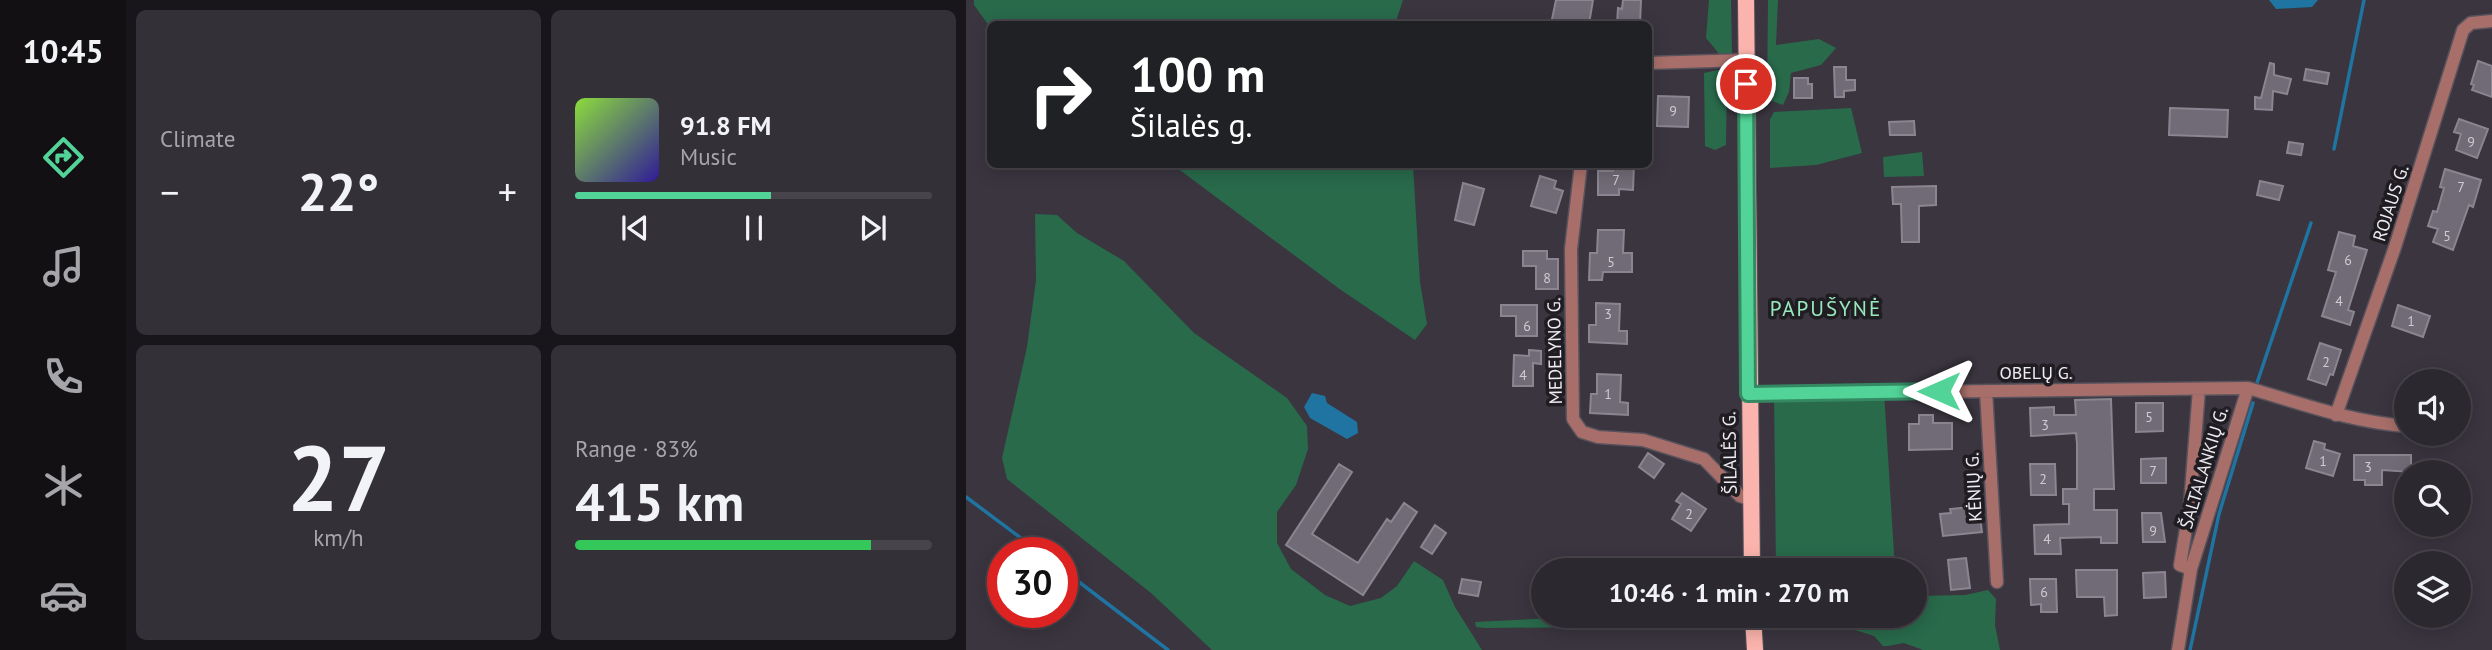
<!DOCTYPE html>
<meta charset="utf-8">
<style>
body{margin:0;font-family:"PT Sans",sans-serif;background:#343037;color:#f1f3f6;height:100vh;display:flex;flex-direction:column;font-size:26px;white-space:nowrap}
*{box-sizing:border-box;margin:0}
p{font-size:23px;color:#a6a6aa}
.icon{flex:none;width:38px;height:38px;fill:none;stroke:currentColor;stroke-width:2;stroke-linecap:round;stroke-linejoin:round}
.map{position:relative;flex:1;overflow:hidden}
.panel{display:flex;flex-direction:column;gap:10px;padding:10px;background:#18161a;width:840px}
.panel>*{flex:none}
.top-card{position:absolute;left:21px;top:21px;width:665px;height:147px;border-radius:10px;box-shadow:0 4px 18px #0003,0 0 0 2px #48444b;background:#202124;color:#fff;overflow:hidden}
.controls{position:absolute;left:1428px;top:369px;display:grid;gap:14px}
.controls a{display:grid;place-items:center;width:77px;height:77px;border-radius:50%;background:#2c282f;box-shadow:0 4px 18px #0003,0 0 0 2px #48444b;font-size:35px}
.speed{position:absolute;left:21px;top:537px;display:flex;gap:14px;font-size:35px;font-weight:700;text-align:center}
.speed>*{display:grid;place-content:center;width:91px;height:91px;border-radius:50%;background:#2c282f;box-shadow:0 4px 18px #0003,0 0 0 2px #48444b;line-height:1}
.speed .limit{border:10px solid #d22;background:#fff;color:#111}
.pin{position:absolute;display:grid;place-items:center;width:60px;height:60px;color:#fff;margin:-30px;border:4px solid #fff;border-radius:50%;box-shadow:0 2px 7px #0007}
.me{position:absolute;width:77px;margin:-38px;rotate:270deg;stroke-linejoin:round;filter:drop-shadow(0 0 5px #0008)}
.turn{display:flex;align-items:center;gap:24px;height:147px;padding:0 28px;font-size:32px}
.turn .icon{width:91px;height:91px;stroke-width:2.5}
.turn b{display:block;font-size:49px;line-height:60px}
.big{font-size:52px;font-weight:600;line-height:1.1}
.panel .tile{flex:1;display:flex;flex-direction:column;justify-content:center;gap:10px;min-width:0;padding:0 24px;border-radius:10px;background:#343037}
.panel .dial{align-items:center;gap:0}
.dial b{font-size:91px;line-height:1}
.song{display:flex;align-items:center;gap:21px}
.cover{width:84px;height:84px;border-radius:10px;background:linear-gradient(135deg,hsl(90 70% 55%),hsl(250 70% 35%))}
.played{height:7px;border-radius:4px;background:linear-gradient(90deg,#52d397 55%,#48444b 55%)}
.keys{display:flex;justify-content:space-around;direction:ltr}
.heat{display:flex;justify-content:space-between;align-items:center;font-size:38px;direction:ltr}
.charge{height:10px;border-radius:5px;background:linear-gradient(90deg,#34c759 83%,#48444b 0)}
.panel .tiles{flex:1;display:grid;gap:10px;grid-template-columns:repeat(2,1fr)}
.trip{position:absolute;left:565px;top:558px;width:396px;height:70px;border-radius:35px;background:#2c282f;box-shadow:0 4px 18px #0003,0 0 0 2px #48444b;font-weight:600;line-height:70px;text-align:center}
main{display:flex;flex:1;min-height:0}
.menu{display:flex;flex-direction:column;width:126px;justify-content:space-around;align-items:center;background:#121013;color:#a6a6aa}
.menu .icon{width:49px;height:49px}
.menu .active{color:#52d397}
.menu b{font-size:32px;color:#f1f3f6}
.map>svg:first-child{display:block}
</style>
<main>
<nav class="menu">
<b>10:45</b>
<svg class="icon active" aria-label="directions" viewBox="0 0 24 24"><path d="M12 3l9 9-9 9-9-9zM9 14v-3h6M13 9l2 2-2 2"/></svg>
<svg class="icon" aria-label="music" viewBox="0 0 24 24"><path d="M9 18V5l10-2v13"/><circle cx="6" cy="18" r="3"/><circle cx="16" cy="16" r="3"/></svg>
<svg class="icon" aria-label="phone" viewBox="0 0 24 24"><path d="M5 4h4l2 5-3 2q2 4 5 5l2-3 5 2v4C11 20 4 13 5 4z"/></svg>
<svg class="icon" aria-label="climate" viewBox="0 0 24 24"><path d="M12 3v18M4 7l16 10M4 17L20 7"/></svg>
<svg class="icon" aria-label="car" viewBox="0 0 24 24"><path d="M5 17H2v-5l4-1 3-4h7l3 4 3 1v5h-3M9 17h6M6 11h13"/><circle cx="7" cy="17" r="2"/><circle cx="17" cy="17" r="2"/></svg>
</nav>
<section class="panel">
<div class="tiles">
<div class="tile"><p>Climate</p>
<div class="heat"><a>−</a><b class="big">22°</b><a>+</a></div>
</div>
<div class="tile">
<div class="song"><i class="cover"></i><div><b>91.8 FM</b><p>Music</p></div></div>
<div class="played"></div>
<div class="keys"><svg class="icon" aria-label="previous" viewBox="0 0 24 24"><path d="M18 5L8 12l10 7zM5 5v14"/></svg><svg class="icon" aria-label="pause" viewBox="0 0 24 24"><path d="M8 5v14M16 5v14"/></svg><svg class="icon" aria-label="next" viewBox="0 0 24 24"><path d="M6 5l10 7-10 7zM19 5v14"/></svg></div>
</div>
<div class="tile dial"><b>27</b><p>km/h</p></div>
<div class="tile"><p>Range · 83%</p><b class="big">415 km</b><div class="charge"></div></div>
</div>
</section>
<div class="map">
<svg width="1526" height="650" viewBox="0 0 1526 650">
<rect width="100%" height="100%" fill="#3a353f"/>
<path fill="#296a4b" d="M8,0H437L429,24H24V27L8,5Z
M743,0H765L766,53L754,55L740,38Z
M802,0H812L810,45L853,39L870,48L855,65L825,73L823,92L817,105L801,99Z
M757,69L761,72L760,145L749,150L739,146L738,73Z
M885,108L896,153L850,165L804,168V119L808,112Z
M956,152L958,176L918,177L917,157Z
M207,165H447L454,282L461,324L449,340L375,290Z
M69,214L91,215L111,233L158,261L228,333L321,398L341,426L342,449L330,485L311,512V543L325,569L359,595L384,606L415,598L431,586L448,561L477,580L489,607L516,650H246L185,593L41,479L36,458L61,347L70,280Z
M918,391L929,570H810L808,393Z
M1022,590L1030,599L1029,625L1034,650H957L938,643L922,646H917L908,636L886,629L813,621L812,616H948L949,596L999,595Z
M627,616L626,627L519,628L510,627L509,622Z
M680,616H716V626L681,627Z"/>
<path fill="#1f74a2" d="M1303,0H1352L1346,7L1310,9Z
M346,393L359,396L361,403L391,422L392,433L381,439L344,418L338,407Z"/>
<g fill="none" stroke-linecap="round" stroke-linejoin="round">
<path stroke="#1f74a2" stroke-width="3.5" d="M1368,149L1398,0
M1291,383L1345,223
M0,497L75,553
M96,569L202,650
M1224,650L1253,514L1287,403"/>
</g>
<path fill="#706b76" stroke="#8a8591" stroke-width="2" d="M590,0H627L623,24H585Z
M657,0H675L674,24H651L652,8L656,9Z
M1512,61L1526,66V97L1506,90L1508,85L1505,84Z
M1304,63L1308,64V75L1325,79L1321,94L1307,91L1306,110L1289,109V97L1295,98Z
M868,67H880V80H889V90L878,91V97H869Z
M1340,69L1363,73L1361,84L1338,80Z
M828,78H842V84H846V98H828Z
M692,96L723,97L722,127L691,126Z
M1204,108L1262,110L1261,137L1203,135Z
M1493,119L1522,129L1511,158L1490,150L1495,134L1488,132Z
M948,121L949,135H924L923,122Z
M1323,142L1337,144L1335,155L1321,153Z
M647,164H668L667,190L653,189V195H632V171H647Z
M1479,169L1515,180L1507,207L1503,205L1487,250L1467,242L1472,229L1462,226L1467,211L1471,212L1478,188L1474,187Z
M574,176L590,181L588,188L597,191L590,213L565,206Z
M1294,181L1317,186L1313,200L1291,195Z
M497,183L518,189L508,225L489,220Z
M970,186V205L953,206V242H936L935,204H927L926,187Z
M632,230H658L657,253H666V272H637L636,280H623L624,253H631Z
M1373,232L1389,236L1387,246L1401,250L1382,310L1388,312L1384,325L1356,316L1370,272L1362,270Z
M557,251H581V259H592V289H570V266H557Z
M630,303L654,304L653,331H661V344L623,342V325H630Z
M535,305H571V336H550V316H535Z
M1432,305L1464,316L1457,337L1426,326Z
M1354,343L1375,350L1367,375L1364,374L1360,385L1342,379Z
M563,350L575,351V364L567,363V386H547L548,355L563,356Z
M631,374L655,375L654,402L662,403V415L624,413L625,394H631Z
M1145,399L1148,489H1128V510H1151V543H1135V537L1094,538L1095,554H1069L1068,525L1103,524V504H1097V489H1111V444L1110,433L1065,436L1064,408L1088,407V415H1110L1109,400Z
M1170,403H1197V431L1170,432Z
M953,415H967V423H986V449L943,450V424H953Z
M1348,441L1359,444L1358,449L1374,454L1367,476L1340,468Z
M682,453L698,464L688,478L673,467Z
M1388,455H1445V472L1416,470V485H1399V480H1388Z
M1200,458V483H1175V459Z
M373,464L386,472L346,534L392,563L421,519L425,522L438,503L451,512L397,595L320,545Z
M1064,464H1089L1090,495H1065Z
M716,493L740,509L725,531L706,519L715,504L710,501Z
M1003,507V512L1013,510L1016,532L977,536L974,514L985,513L984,509Z
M1176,513H1195L1199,542H1177Z
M469,525L480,533L466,554L455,547Z
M1000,558L1004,588L985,590L982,560Z
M1110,570H1151V615L1139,616L1138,597H1111Z
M1199,572L1200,597L1178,598L1177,573Z
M496,579L515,582L512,596L493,593Z
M1064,579H1090L1091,612H1075V604L1065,605Z"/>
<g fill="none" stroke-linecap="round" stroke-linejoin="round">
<g stroke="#57525c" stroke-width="15">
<path id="minor" d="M682,63L780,60
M615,164L605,249L607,419L616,432L632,437L677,440L738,459L774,496L783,499
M1020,391L1031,582
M782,394L1282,388
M1370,415L1429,247L1497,30L1505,23L1526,21
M1225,569L1214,565L1224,505L1233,389
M1212,650L1225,569L1282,388C1334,403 1385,422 1440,426"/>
</g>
<g stroke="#57525c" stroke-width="18">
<path id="major" d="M780,0L786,570
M787,616L789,650"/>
</g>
<use href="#minor" stroke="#a86f6a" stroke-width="12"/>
<use href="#major" stroke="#fbb4ad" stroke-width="16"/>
</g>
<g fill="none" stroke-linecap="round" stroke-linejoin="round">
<g stroke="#358962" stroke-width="18">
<path id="route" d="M780,84L782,394L973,391"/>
</g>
<use href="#route" stroke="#52d397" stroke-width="12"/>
</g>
<g text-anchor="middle" stroke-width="7" stroke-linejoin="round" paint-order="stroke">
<g font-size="14" fill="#cecbd3">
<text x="707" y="116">9</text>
<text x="1505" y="147">9</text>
<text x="650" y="185">7</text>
<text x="1495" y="192">7</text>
<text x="1481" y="241">5</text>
<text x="1382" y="265">6</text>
<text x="645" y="267">5</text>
<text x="581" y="283">8</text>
<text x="1373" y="306">4</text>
<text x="642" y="319">3</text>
<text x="1445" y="326">1</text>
<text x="561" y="331">6</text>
<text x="1360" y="367">2</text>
<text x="557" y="380">4</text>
<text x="642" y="399">1</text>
<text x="1183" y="422">5</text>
<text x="1079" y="430">3</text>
<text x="1357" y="466">1</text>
<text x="1402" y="472">3</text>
<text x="1187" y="476">7</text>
<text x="1077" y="484">2</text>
<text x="723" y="519">2</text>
<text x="1187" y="536">9</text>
<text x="1081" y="544">4</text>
<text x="1078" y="597">6</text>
</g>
<g font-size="18" fill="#eeebf2" stroke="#201d22">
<text transform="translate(1425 203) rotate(-72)" y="6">ROJAUS G.</text>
<text transform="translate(589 351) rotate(-91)" y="6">MEDELYNO G.</text>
<text x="1070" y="379">OBELŲ G.</text>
<text transform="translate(764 453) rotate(-91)" y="6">ŠILALĖS G.</text>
<text transform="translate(1238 468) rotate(-73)" y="6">ŠALTALANKIŲ G.</text>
<text transform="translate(1008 487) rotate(-93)" y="6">KĖNIŲ G.</text>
</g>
<g font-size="21" letter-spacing="2" fill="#97e8bc" stroke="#201d22">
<text x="860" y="316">PAPUŠYNĖ</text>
</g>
</g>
</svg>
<div class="controls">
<a><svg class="icon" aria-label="sound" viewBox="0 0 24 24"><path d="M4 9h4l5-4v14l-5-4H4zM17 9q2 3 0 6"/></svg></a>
<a><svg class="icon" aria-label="search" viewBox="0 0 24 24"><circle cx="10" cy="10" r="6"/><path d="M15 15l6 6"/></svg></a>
<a><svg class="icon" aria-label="layers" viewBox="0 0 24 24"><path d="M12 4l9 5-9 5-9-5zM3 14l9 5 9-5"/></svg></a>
</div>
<div class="speed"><div class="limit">30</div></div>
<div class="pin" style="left:780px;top:84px;background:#d93025"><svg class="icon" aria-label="arrive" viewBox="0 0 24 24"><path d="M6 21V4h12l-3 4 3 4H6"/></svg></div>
<svg class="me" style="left:973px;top:391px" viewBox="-20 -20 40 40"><path d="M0-17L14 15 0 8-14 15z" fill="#52d397" stroke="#fff" stroke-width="4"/></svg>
<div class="trip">10:46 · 1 min · 270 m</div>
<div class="top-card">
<div class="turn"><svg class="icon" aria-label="right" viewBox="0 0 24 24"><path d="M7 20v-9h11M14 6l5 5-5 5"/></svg><div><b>100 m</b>Šilalės g.</div></div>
</div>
</div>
</main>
